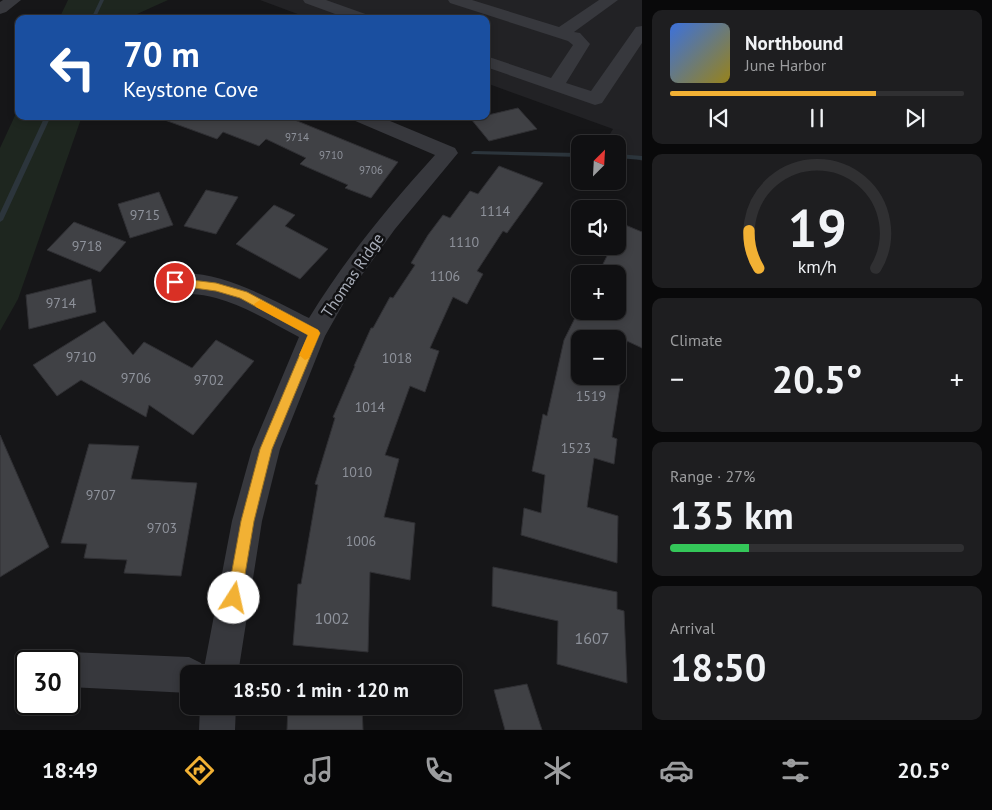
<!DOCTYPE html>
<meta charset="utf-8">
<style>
body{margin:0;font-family:"PT Sans",sans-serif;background:#1e1e20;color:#f1f3f6;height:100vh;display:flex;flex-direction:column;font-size:19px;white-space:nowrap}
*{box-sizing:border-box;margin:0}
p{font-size:16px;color:#9c9d9f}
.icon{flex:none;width:28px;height:28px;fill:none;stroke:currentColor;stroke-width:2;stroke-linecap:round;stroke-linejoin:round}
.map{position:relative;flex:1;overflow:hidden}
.drawer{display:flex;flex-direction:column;gap:10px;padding:10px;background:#09090a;width:350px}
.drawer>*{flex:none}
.hud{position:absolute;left:15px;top:15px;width:475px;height:105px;border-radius:10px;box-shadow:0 2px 8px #0003,0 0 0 1px #303032;background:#1a4fa0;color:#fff;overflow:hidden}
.needle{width:32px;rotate:24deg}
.fabs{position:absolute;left:571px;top:135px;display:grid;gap:10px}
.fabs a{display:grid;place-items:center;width:55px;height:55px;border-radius:10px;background:#101012;box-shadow:0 2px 8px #0003,0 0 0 1px #303032;font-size:25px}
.speed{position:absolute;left:15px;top:650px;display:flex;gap:10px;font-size:25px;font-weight:700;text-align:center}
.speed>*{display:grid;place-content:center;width:65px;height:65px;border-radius:50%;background:#101012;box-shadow:0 2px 8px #0003,0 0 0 1px #303032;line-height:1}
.speed .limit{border:2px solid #111;border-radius:8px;background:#fff;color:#111}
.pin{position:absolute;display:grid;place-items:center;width:42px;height:42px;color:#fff;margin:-21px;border:2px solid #fff;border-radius:50%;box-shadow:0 1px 5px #0007}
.me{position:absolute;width:55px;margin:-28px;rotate:10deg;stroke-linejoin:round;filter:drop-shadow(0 0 4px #0008)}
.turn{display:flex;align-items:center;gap:18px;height:105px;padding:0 25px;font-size:22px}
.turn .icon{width:65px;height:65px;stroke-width:2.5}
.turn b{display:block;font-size:35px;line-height:42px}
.big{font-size:38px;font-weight:800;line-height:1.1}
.drawer .widget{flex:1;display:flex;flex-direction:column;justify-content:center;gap:8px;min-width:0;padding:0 18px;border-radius:10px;background:#1e1e20}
.drawer .dial{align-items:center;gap:0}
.dial svg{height:130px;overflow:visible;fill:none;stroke:#303032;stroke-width:7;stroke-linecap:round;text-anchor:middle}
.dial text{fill:#f1f3f6;stroke:none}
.song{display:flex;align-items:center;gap:15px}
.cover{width:60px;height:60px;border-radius:8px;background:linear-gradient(135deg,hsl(220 70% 55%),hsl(50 70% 35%))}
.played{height:5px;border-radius:2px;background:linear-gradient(90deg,#f2b134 70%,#303032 70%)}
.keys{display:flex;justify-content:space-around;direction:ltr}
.heat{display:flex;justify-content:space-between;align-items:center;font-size:28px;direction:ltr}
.charge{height:8px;border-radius:4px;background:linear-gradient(90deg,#34c759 27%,#303032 0)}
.trip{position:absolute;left:180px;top:665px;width:282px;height:50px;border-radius:10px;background:#101012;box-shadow:0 2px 8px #0003,0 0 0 1px #303032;font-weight:800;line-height:50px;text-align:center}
.tab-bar{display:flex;height:80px;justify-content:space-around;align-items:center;background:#060607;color:#9c9d9f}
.tab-bar .icon{width:35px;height:35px}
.tab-bar .active{color:#f2b134}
.tab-bar b{font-size:22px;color:#f1f3f6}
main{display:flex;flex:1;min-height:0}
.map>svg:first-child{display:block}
</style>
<main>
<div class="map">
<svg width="642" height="730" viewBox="0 0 642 730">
<rect width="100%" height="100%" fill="#161618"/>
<path fill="#222225" d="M260,0H642V161L618,152V144H604L613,129L486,83V19H311Z"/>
<path fill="#1e261f" d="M68,0H168L126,19H59Z
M19,107V116H82L18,299L0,331V148Z"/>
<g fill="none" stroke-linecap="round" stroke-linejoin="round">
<path fill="#2c353c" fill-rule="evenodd" d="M100,0H104L95,19H91Z
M45,116H51L3,220L0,222V213Z
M474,151L580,153V157L472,154L471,153Z
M618,154L642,156V160L618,158Z"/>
</g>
<path fill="#404145" stroke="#303034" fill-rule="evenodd" d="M518,108L537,129L489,141L471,119Z
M162,116H285L398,162L371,198L345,188L348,185L300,164L306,158L266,139L259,146L223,132L217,139L162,119Z
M499,166L543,183L507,233L503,231L477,271L483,274L467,304L453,297L430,348L439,351L425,392L410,386L385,455L399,459L384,517L415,523L410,580L370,572L368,652L293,645L298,584H301L318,485L315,484L335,418L333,417L355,366H354L371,328H373L390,297L393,298L415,265L411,263L428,235L443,215L450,218L470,191L478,194Z
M206,190L238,197L216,234L184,226Z
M159,192L173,225L130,238L118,204Z
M274,205L295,215L285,226L328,249L300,279L236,244Z
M74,222L126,242L100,272L47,250Z
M623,224L642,232V348L627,341L612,437L617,439L614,464L594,458L587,507L618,516L617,563L521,535L524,508L541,513L545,475L532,471L543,414L547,416L564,340L580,308V311H618V274H598L612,246H618V235ZM580,339H618V376H580Z
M91,279L96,312L29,329L26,295Z
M104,321L133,355L144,342L192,368L216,340L254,361L193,435L149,405L146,417L81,380L57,396L33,365Z
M0,435L49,547L0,577Z
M89,444L139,446L131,479L197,483L181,576L124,573L127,560L84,558L87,544L61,543Z
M493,567L617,592V609L624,611L627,683L557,664L558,621L492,606Z
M527,684L542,730H505L494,690Z
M288,706H362L363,730H287Z"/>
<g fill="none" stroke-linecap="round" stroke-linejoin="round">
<path fill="#37383d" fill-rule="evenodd" d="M3,0H21L6,12L0,14V2Z
M303,0H326L371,16L373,19H349L305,3Z
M448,0H472L559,27L599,0H618L574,32L580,33L590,44L566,83L591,91L636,27L642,26V43L602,103L595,105L486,67V56L551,78L573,45L568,41L450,3Z
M351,116H378L455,148L458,153L395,229L351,290L325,336L280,449L262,521L238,674H189V693L69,687V661H55L57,658L69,652L189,657L201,663L204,668L232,521L252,449L299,337C272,323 246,306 216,298C200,293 182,295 167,290L163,283L167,276C208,263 273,300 309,318C345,259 388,207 435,155L353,120Z
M200,706H236L235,730H199Z"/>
</g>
<path fill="#f2b134" stroke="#9d7322" d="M175,278L216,283L247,292L318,330L320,333L272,449L254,521L241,598L239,603L234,605L229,603L227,598L241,521L260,449L308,335L240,298L216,291L172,285L170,282Z"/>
<path fill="#f59e0b" d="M260,300L318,330L320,333L309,358L305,360L299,355L308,335L256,307L254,304Z"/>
<g text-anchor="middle" stroke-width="5" stroke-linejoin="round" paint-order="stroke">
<g font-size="11" fill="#8e929b">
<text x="297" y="141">9714</text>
<text x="331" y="159">9710</text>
<text x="371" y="174">9706</text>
</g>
<g font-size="14" fill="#8e929b">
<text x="495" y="216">1114</text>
<text x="145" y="220">9715</text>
<text x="464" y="247">1110</text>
<text x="87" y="251">9718</text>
<text x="445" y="281">1106</text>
<text x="61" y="308">9714</text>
<text x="81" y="362">9710</text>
<text x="397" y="363">1018</text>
<text x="136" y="383">9706</text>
<text x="209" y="385">9702</text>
<text x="591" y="401">1519</text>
<text x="370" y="412">1014</text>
<text x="576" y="453">1523</text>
<text x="357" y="477">1010</text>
<text x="101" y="500">9707</text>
<text x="162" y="533">9703</text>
<text x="361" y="546">1006</text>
</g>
<g font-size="16" fill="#a8adb8" stroke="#111113">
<text transform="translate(352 275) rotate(-56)" y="6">Thomas Ridge</text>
</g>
<g font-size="16" fill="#8e929b">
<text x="332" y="624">1002</text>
<text x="592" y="644">1607</text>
</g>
</g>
</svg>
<div class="fabs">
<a><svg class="needle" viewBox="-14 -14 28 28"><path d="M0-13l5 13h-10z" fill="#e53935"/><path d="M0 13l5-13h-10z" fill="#9c9d9f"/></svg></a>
<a><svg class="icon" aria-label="sound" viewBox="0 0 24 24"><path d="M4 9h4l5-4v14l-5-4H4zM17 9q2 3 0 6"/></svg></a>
<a>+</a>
<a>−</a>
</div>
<div class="speed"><div class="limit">30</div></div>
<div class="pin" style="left:175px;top:282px;background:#d93025"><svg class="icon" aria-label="arrive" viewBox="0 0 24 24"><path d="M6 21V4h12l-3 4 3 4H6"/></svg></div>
<svg class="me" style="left:234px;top:598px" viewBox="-20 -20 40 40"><circle r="19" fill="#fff"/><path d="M0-13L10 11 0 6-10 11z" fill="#f2b134"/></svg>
<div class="trip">18:50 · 1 min · 120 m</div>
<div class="hud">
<div class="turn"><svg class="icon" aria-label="left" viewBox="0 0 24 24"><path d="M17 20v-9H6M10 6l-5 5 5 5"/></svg><div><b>70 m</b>Keystone Cove</div></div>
</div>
</div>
<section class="drawer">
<div class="widget">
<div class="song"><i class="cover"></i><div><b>Northbound</b><p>June Harbor</p></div></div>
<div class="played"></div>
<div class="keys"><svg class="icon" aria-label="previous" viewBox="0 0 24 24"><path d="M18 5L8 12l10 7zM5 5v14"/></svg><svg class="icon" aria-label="pause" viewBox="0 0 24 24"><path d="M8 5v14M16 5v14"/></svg><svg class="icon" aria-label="next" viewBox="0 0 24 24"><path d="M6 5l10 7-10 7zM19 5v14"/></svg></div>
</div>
<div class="widget dial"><svg viewBox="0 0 100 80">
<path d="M14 69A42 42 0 1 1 86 69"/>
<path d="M14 69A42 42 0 0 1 8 46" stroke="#f2b134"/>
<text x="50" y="56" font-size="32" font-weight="700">19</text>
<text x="50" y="72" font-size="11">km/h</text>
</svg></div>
<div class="widget"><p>Climate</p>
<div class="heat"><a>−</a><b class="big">20.5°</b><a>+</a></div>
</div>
<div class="widget"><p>Range · 27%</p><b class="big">135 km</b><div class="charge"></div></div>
<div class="widget"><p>Arrival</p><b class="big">18:50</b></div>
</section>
</main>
<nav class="tab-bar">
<b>18:49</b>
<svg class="icon active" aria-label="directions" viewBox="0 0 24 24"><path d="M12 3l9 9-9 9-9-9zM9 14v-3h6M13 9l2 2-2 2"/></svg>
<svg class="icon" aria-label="music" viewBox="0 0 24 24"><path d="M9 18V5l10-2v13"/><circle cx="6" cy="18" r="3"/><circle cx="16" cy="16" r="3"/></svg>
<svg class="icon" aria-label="phone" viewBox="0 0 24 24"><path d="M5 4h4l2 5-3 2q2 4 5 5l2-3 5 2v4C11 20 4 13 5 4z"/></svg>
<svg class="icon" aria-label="climate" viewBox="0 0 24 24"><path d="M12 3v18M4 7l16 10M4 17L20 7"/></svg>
<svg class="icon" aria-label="car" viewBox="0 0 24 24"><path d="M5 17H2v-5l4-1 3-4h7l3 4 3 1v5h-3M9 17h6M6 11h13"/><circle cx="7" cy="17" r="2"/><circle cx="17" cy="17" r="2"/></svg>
<svg class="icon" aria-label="filters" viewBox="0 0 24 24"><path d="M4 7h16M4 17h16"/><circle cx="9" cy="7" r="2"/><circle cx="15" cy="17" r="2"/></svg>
<b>20.5°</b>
</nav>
